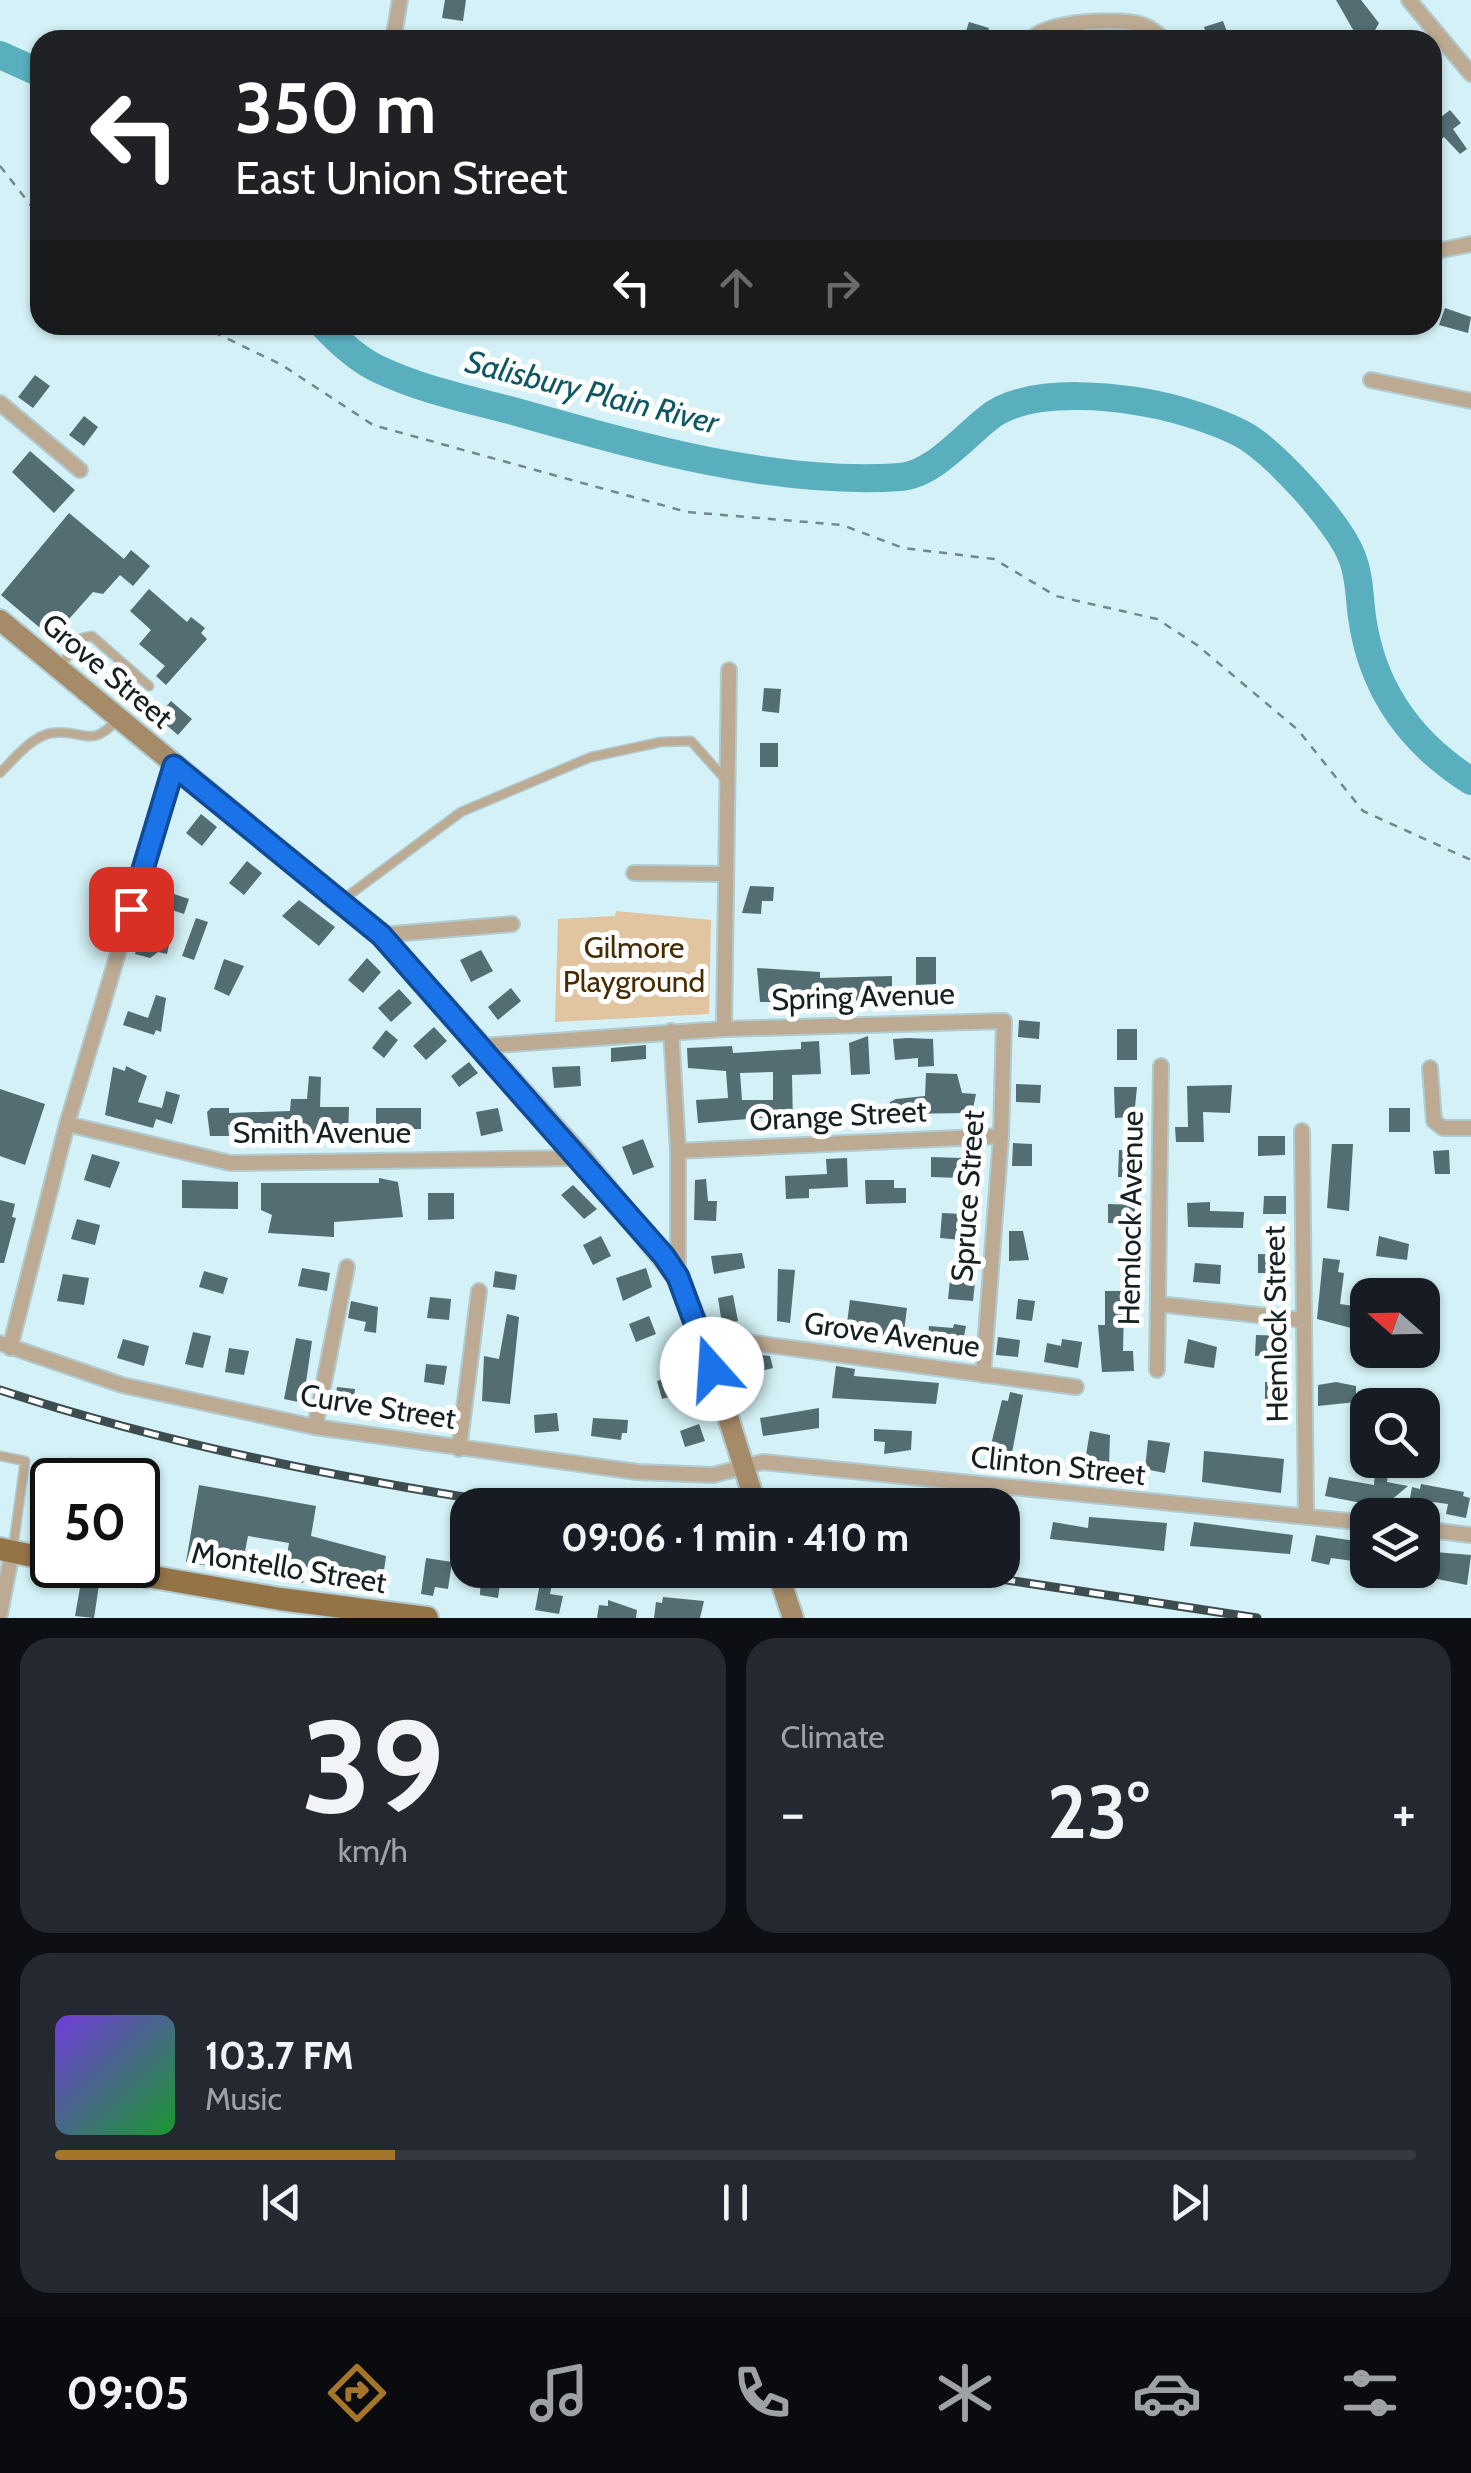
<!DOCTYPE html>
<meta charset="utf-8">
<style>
body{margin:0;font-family:Cabin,sans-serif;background:#242831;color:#f1f3f6;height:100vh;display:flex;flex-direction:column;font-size:38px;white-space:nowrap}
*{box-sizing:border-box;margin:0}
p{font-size:32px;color:#9ea1a6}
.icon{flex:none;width:55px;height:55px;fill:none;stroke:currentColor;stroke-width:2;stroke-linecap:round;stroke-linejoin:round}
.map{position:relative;height:1618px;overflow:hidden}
.details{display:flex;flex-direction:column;gap:20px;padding:20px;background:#0d0f14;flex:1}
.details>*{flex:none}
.top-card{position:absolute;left:30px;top:30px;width:1412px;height:305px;border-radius:30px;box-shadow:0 2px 8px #0004;background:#202124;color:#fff;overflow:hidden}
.needle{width:65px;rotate:290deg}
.buttons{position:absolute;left:1350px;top:1278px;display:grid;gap:20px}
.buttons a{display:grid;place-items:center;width:90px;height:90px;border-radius:20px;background:#171b24;box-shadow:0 2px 8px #0004;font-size:50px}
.speed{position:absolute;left:30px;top:1458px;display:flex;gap:20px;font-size:50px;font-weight:700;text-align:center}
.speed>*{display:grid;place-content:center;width:130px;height:130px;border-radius:50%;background:#171b24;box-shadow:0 2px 8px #0004;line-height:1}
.speed .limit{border:5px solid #111;border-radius:15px;background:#fff;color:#111}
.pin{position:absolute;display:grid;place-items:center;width:85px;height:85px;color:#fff;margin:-42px;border-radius:20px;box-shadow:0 5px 15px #0006}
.me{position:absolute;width:110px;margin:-55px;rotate:341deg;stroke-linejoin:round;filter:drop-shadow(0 0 8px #0008)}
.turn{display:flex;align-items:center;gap:35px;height:210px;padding:0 40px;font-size:45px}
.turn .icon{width:130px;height:130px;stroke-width:2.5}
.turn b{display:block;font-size:70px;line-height:85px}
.lanes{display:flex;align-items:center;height:95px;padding:0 40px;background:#0003;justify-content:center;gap:50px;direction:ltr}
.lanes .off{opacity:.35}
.big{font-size:75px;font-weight:800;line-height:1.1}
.details .widget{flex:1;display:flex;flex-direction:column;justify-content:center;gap:15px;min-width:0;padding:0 35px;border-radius:30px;background:#242831}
.details .dial{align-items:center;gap:0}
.dial b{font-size:130px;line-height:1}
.song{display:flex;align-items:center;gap:30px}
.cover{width:120px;height:120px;border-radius:15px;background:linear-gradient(135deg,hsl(260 70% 55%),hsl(130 70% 35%))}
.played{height:10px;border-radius:5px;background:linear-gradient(90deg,#a5752a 25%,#363941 25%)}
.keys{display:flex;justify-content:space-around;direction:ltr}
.heat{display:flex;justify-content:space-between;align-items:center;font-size:55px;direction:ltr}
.details .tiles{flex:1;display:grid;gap:20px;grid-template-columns:1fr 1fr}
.widget:last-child{grid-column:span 2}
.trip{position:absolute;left:450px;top:1488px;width:570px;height:100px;border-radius:30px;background:#171b24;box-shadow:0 2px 8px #0004;font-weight:800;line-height:100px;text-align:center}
.tab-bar{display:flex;height:160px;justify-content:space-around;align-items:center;background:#090b0e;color:#9ea1a6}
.tab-bar .icon{width:70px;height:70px}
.tab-bar .active{color:#a5752a}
.tab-bar b{font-size:45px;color:#f1f3f6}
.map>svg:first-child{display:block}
</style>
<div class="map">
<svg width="1471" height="1618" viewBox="0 0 1471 1618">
<rect width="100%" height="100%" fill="#d3f1f6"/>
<path fill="#e0c5a0" d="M616,911L711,920L709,1014L555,1022L558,919L615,916Z"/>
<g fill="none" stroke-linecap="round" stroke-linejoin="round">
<path stroke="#59afbe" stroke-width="28" d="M0,55L40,73
M323,325C338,341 356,358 376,368C419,389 467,399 513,411C633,445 774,486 900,477C932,475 963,438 987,419C1028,384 1129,396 1178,410C1199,416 1223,424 1242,434C1274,451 1339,523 1352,557C1360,577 1359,596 1362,617C1372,689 1411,743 1471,781"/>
</g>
<path fill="#536d72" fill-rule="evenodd" d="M445,0H466L463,21L442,18Z
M1336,0H1361L1379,23L1374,32L1359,40Z
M1223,21L1230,40H1208L1204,27Z
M969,22L989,28L985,40H963Z
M1450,110L1461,123L1453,129L1467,149L1460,154L1444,137L1438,142L1432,135V124Z
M1445,308L1471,317L1468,333L1439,325Z
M35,375L50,386L33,408L18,397Z
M84,416L98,427L84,446L69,435Z
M30,451L75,490L54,513L12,472Z
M69,513L124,559L131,550L150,566L133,586L120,575L103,594L93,592L52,638L1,595Z
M149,589L187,622L191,617L205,628L201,633L207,639L166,685L156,676L165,666L139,644L151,630L130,611Z
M764,688L781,689L779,713L762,711Z
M171,701L192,719L178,735L157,717Z
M760,743H778V767H760Z
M201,814L217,827L202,846L186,833Z
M247,861L262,873L244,895L229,883Z
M750,886L774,887L773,901H762L761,914L742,913Z
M156,888L189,899L184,914L151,903Z
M299,900L335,927L319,946L282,916Z
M196,918L208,922L194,960L182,956Z
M141,933L170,941L167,954L158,952L150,958L135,954Z
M481,950L493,971L471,982L460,960Z
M916,957H936V984L916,985Z
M367,958L381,972L363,993L348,980Z
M224,959L244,966L229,996L214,989Z
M757,968L820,972V978L892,976V996L860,995L861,1000L808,1005L801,1002V991H776L777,1002H760Z
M511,988L521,1001L498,1020L488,1007Z
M399,989L412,1003L391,1022L378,1008Z
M156,995L166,998L161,1032L156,1030L154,1035L123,1025L128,1011L148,1018Z
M1019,1020L1040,1022L1039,1039L1018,1037Z
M434,1027L447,1041L426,1060L413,1046Z
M1117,1029H1137V1060H1117Z
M386,1030L398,1040L384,1058L372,1048Z
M868,1036L870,1074L851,1075L849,1043Z
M908,1038L933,1039L934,1066L918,1067V1058L895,1060L893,1039Z
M819,1041L821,1074L792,1075L793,1125H775V1117L698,1123L696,1100L728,1098L726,1071L688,1068L687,1048L732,1046L733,1053L801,1049V1042ZM773,1072V1100H742L740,1073Z
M646,1045V1059L611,1062V1048Z
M469,1062L478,1073L459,1087L451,1076Z
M126,1066L147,1076L138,1102L162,1108L166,1091L180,1095L172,1124L156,1119L153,1128L105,1115L113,1067L125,1071Z
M580,1066L581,1086L554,1088L552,1067Z
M926,1073L957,1074L962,1093L976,1094L972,1113L889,1114L890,1102L896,1099L925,1096Z
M309,1076L321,1077L320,1107H349L348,1135L277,1133L274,1141H254V1125H228L229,1136H210L207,1112L211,1108H229V1113L290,1111L291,1099H307Z
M1016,1084L1041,1085L1040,1103L1016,1102Z
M1232,1085L1230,1113L1203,1112L1204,1142H1176L1175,1127H1188L1187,1086Z
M1114,1087H1137L1134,1117L1115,1118Z
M0,1089L45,1104L25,1165L0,1156Z
M376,1108H421V1129H376Z
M498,1108L503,1131L481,1136L476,1112Z
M1389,1108H1410V1132H1389Z
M1258,1136H1285V1155L1258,1156Z
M643,1139L654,1167L633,1175L622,1147Z
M1013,1143L1032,1144V1166H1012Z
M1332,1144H1353L1349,1211L1327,1208Z
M1119,1150H1137L1136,1178L1118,1177Z
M1449,1150L1450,1174H1435L1433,1151Z
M92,1154L120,1162L110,1188L84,1180Z
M931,1157L962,1158V1178L931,1177Z
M847,1158L848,1187L809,1189V1198L786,1199L785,1176L827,1174L826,1159Z
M379,1178L398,1182L403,1217L334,1222V1237L268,1233L272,1215L261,1210V1183H379Z
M706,1179L708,1201H717L716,1221L694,1220L695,1180Z
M182,1180L238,1182V1209L182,1208Z
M865,1180H894V1188H906V1203L866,1204Z
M573,1185L597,1209L584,1219L561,1195Z
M428,1193H454V1219L428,1220Z
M1264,1196H1286V1214H1263Z
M0,1200L15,1204L12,1217L16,1218L4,1263H0Z
M1210,1202V1211L1244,1212L1243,1228L1188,1227L1187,1203Z
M1108,1204L1135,1205V1224L1108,1223Z
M942,1213L962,1214L966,1220L961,1240L940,1238Z
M77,1219L100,1225L95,1245L71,1239Z
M1009,1231H1023L1029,1260L1009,1261Z
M601,1236L611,1256L593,1265L583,1245Z
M1379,1236L1409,1244L1407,1260L1376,1256Z
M742,1253L745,1268L714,1274L711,1256Z
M1258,1254L1285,1255L1284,1273H1258Z
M1323,1258L1340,1260L1338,1272L1344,1273L1340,1304L1354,1306L1351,1328L1317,1319Z
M1195,1263L1221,1265L1220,1284L1193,1282Z
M302,1268L330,1273L327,1291L298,1286Z
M646,1268L652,1287L623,1301L616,1278Z
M778,1269L795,1270L790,1323L777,1321Z
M204,1271L228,1278L223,1294L199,1287Z
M495,1271L517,1275L515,1290L493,1287Z
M63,1274L89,1278L84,1305L57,1301Z
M950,1280L975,1282L973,1301L948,1299Z
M1105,1291H1132V1309H1124L1123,1351H1133L1134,1371L1102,1372L1098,1325H1105Z
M733,1295L738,1321L722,1324L718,1298Z
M430,1297L451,1299L449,1320L427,1318Z
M1018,1299L1035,1301L1032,1321L1016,1319Z
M850,1300L907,1308L903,1339L846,1331Z
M351,1301L378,1307L376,1333L364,1331L366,1322L348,1318Z
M507,1314L519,1317L510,1404L482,1401L484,1356L499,1359Z
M649,1316L656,1334L636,1342L629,1324Z
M954,1324L966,1326L963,1341L956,1340V1347L936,1344L937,1337L928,1336L929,1326L953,1328Z
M193,1332L211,1336L203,1368L185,1364Z
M1256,1335L1286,1336L1283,1353L1255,1356Z
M998,1337L1020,1340L1018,1357L996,1355Z
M296,1338L312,1341L303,1403L284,1399Z
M123,1339L149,1346L144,1366L117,1358Z
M1062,1339L1082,1342L1078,1368L1044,1362L1047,1343L1061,1346Z
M1188,1339L1217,1347L1214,1368L1184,1363Z
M229,1348L249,1351L244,1375L225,1372Z
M745,1353L770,1356L773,1368L744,1375L738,1354Z
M426,1364L447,1366L444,1385L424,1382Z
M836,1366L855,1369L854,1376L939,1383L936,1404L832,1398Z
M682,1374L687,1392L662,1399L657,1381Z
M1265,1382H1290L1288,1406L1265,1402Z
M1336,1382L1356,1386V1402L1318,1406V1385Z
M337,1387L355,1389L352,1412L334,1409Z
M1010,1392L1023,1395L1011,1458L1002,1457L1000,1471L985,1469L1002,1400L1008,1401Z
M819,1408V1428L763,1436L760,1418Z
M557,1413L559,1431L535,1433L534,1415Z
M593,1418L628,1420L627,1433H622L621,1440L591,1436Z
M699,1424L705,1441L685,1447L680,1431Z
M874,1429L912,1431L911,1450L884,1454L885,1442L874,1441Z
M1090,1431L1110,1435L1109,1465L1091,1462L1093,1457L1086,1455Z
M1148,1440L1170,1443L1165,1473L1145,1469Z
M1204,1451L1284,1459L1281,1493L1202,1482Z
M1375,1471L1388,1473L1387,1482L1408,1486L1383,1507L1325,1496L1329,1477L1374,1485Z
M1421,1484L1464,1492L1463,1496L1470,1498L1466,1518L1446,1514L1448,1504L1425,1501L1422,1512L1408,1509L1412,1487L1420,1489Z
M199,1485L316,1506L311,1536L386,1556L382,1585L306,1567L303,1583L283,1579L289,1543L248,1536L241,1572L186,1562Z
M1089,1517L1167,1523L1164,1551L1050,1539L1053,1522L1088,1528Z
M1194,1522L1293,1535L1290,1554L1190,1546Z
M1316,1535L1368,1543V1563L1331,1558L1329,1565L1311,1561Z
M1422,1551L1471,1555L1467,1585L1422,1576Z
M426,1558L452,1562L448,1589L435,1587L433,1596L421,1594Z
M481,1570H502L498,1598L480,1595Z
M541,1578L553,1580L550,1594L563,1596L559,1614L535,1610Z
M81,1582L99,1585L94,1618L75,1616Z
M663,1597L704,1601L700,1618H654L656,1602L662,1603Z
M608,1600L637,1610L636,1618H597L599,1605L608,1606Z"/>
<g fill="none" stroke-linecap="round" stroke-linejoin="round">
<g stroke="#b1cbd0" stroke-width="11">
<path id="lane" d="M61,665L82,638L92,636L149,686
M0,773C14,759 31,737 51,733C84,728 89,751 118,719
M341,901L461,812L591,757L661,742L691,741L726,780
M0,1456L25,1461L13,1548
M60,1480L69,1463L132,1474L135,1480"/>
</g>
<g stroke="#b1cbd0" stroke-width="18">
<path id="street" d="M1409,0L1471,74
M393,40L400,0
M1031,40C1045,20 1124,17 1145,26C1153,29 1159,35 1165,40
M1432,252L1471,244
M1371,380L1471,401
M0,403L80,470
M634,873L726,874
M381,935L512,924
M724,1029L1004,1021L1001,1136L983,1375
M671,1031L678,1151V1276
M482,1046L724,1029L729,670
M1430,1068L1434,1121L1443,1128H1471
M67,1124L230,1163L582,1158
M1302,1131L1306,1515
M678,1151L1001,1136
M1158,1304L1302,1320
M702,1336L1076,1387
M0,1343L122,1385L315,1427L637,1472L713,1475L763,1462L1368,1523
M10,1348L67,1124L174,766
M1157,1370L1161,1066
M315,1427L347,1267
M459,1449L479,1291
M1422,1529L1471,1535
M0,1614L12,1552"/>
</g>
<g stroke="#b1cbd0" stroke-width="24">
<path id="secondary" d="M0,620L381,935L582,1158L678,1277L702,1336L756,1505
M777,1570L793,1618"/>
</g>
<g stroke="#b1cbd0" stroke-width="26">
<path id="primary" d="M0,1549L52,1560
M84,1565L280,1599L427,1618"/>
</g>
<path stroke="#72878a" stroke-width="2.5" stroke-dasharray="8 8" stroke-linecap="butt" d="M0,166L40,217
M199,325L282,365L373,425L687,512L842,525L903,548L994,559L1056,596L1157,619L1197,645L1298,730L1363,811L1471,860"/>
<use href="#lane" stroke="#bcaa93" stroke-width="8"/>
<use href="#street" stroke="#bcaa93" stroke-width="14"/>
<use href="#secondary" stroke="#a58b68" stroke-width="20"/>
<use href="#primary" stroke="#947447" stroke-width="22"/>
<g stroke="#3d4c4f" stroke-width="9">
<path id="rail" d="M0,1390C169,1445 338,1478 514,1505
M941,1570L1257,1618"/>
</g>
<use href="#rail" stroke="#fff" stroke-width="5" stroke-dasharray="15" stroke-linecap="butt"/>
</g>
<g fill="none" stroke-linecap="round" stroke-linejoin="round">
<g stroke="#114b97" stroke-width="25">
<path id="route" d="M131,909L174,766L381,935L664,1256L678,1277L712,1369"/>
</g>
<use href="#route" stroke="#1a73e8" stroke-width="18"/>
</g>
<g text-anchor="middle" stroke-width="10" stroke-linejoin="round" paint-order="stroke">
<g font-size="30" fill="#152022" stroke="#fff">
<text transform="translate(107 671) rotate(40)" y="10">Grove Street</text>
<text transform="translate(863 997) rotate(-2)" y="10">Spring Avenue</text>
<text transform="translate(838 1116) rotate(-3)" y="10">Orange Street</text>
<text x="322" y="1143">Smith Avenue</text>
<text transform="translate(968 1196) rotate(-86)" y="10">Spruce Street</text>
<text transform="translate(1131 1218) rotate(-89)" y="10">Hemlock Avenue</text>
<text transform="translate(1276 1324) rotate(-91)" y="10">Hemlock Street</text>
<text transform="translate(892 1335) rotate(8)" y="10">Grove Avenue</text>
<text transform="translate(378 1407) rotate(9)" y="10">Curve Street</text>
<text transform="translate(1058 1466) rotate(6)" y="10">Clinton Street</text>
<text transform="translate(289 1568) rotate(9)" y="10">Montello Street</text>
</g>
<g font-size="30" fill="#462c00" stroke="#fff">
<text x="634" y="958">Gilmore<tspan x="634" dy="34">Playground</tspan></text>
</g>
<g font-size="32" font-style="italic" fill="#0b5863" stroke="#fff">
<text transform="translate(592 392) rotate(14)" y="11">Salisbury Plain River</text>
</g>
</g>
</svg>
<div class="buttons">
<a><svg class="needle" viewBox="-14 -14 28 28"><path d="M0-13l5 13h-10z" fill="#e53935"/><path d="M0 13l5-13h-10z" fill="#9ea1a6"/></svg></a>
<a><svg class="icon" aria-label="search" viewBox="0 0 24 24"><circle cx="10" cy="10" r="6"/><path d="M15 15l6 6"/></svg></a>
<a><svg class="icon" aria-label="layers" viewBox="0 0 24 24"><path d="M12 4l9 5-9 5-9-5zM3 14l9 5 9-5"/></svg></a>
</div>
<div class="speed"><div class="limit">50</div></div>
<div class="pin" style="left:131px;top:909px;background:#d93025"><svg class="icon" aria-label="arrive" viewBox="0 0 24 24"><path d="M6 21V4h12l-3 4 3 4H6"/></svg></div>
<svg class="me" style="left:712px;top:1369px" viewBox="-20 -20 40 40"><circle r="19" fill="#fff"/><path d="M0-13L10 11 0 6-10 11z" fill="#1a73e8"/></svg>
<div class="trip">09:06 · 1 min · 410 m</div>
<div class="top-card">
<div class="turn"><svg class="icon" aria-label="left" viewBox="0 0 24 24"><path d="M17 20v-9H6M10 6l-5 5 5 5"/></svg><div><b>350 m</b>East Union Street</div></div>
<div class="lanes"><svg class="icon" aria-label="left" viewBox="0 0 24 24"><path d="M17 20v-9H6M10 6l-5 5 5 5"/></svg><svg class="icon off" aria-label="ahead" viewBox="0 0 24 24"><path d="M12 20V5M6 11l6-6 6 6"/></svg><svg class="icon off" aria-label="right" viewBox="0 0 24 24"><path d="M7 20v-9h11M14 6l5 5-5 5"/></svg></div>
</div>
</div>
<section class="details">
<div class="tiles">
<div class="widget dial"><b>39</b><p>km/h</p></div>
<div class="widget"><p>Climate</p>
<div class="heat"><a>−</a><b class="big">23°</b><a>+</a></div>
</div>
<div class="widget">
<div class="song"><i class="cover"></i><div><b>103.7 FM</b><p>Music</p></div></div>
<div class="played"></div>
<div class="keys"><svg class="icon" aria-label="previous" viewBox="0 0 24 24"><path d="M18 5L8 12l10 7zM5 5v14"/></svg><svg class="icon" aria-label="pause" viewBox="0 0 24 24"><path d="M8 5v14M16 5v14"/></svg><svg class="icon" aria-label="next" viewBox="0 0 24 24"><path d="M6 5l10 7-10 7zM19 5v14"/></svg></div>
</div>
</div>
</section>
<nav class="tab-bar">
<b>09:05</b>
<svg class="icon active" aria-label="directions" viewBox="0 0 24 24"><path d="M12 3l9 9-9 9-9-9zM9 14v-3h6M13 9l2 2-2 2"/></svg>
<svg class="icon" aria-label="music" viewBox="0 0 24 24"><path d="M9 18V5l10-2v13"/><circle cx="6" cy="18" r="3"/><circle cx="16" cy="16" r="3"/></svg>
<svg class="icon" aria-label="phone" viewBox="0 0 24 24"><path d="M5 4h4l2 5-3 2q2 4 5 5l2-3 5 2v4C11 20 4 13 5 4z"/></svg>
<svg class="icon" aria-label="climate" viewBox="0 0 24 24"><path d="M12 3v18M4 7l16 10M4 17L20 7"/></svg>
<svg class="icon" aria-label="car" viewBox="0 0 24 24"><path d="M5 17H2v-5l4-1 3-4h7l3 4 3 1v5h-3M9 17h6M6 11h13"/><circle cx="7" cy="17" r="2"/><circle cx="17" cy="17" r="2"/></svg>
<svg class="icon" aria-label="filters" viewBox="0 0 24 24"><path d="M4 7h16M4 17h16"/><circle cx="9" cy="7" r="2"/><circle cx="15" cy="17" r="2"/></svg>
</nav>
